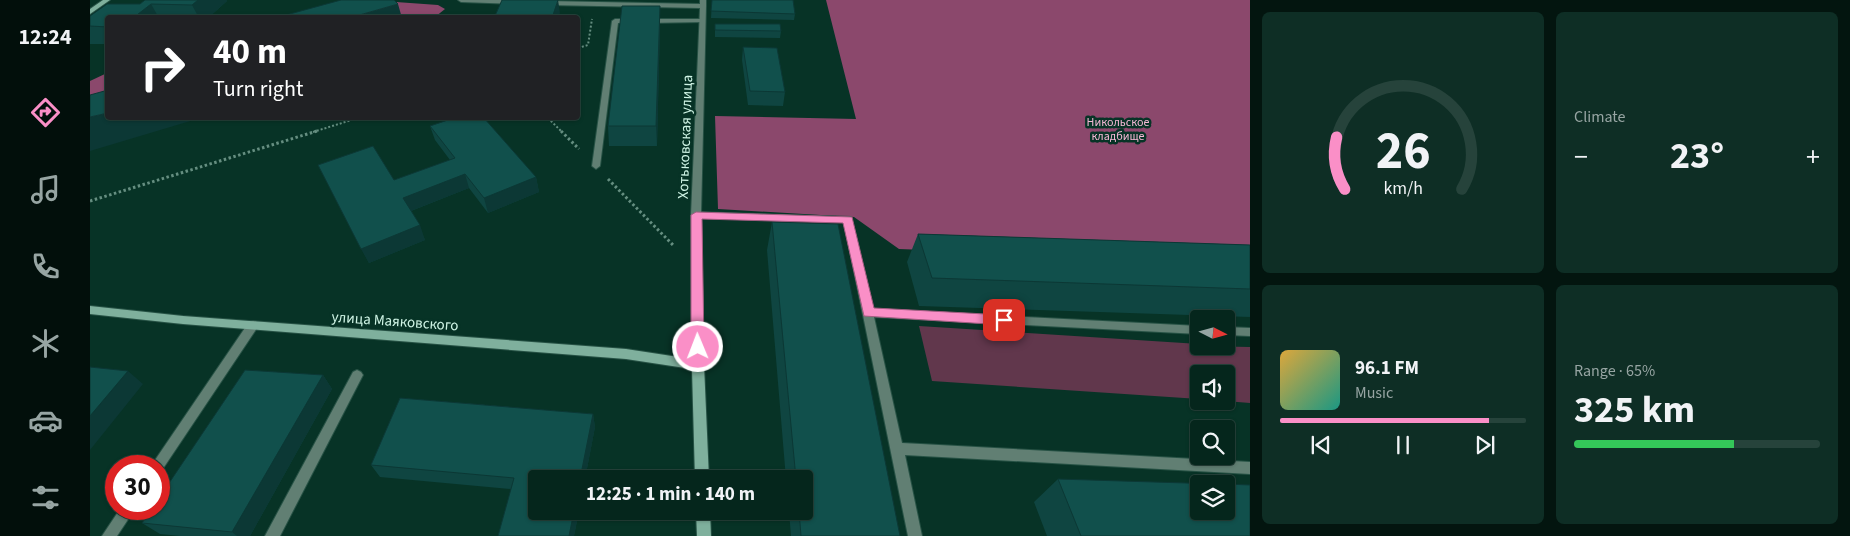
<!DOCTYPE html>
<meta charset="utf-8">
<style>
body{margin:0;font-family:"Source Sans 3",sans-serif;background:#0e2e25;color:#f1f3f6;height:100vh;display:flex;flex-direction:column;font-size:19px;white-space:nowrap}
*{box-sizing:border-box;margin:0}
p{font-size:16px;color:#97a5a3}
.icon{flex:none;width:28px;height:28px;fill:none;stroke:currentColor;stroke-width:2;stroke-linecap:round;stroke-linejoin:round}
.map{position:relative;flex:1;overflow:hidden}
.side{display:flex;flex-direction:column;gap:12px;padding:12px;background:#03150f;width:600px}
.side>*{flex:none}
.hud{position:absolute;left:15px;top:15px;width:475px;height:105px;border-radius:5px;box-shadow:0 1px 4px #0004,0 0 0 1px #26433b;background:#202124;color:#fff;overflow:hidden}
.needle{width:32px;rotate:96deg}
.controls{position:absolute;left:1100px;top:310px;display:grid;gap:10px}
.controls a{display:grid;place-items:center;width:45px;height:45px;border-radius:5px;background:#05261c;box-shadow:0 1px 4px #0004,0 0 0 1px #26433b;font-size:25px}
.speed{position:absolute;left:15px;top:455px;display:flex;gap:10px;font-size:25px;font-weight:700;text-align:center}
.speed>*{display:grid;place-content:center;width:65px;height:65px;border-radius:50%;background:#05261c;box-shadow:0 1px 4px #0004,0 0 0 1px #26433b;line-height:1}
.speed .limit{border:8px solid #d22;background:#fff;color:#111}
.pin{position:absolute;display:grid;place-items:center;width:42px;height:42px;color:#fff;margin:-21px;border-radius:10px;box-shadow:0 2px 8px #0006}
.me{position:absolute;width:55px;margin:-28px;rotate:359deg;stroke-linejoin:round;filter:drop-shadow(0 0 4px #0008)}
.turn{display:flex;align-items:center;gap:18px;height:105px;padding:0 25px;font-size:22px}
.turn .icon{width:65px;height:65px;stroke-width:2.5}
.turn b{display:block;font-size:35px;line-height:42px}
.big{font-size:38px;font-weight:700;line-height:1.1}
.side .card{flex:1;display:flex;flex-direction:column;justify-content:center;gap:8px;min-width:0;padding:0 18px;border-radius:8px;background:#0e2e25}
.side .dial{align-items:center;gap:0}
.dial svg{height:130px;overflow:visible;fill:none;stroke:#26433b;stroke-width:7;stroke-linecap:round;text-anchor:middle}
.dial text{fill:#f1f3f6;stroke:none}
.song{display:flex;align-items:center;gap:15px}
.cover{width:60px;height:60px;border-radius:8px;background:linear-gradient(135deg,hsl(40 70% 55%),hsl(170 70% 35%))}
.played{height:5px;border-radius:2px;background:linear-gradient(90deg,#fa8fc7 85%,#26433b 85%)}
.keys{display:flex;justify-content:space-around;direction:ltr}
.heat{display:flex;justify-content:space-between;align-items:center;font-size:28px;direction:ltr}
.charge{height:8px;border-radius:4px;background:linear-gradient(90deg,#34c759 65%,#26433b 0)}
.side .tiles{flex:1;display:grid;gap:12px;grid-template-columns:repeat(2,1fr)}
.trip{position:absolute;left:438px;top:470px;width:285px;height:50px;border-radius:5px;background:#05261c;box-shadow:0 1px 4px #0004,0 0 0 1px #26433b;font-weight:700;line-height:50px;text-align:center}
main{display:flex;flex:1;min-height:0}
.menu{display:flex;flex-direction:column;width:90px;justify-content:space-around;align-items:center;background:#020f0b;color:#97a5a3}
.menu .icon{width:35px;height:35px}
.menu .active{color:#fa8fc7}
.menu b{font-size:22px;color:#f1f3f6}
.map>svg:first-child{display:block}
</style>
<main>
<nav class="menu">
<b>12:24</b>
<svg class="icon active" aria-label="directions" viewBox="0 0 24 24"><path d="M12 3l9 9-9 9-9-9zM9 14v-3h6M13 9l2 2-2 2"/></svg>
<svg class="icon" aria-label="music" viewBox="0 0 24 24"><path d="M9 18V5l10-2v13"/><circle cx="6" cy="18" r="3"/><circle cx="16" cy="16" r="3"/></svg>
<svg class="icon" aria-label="phone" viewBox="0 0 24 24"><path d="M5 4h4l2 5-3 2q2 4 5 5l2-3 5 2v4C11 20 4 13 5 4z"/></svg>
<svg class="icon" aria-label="climate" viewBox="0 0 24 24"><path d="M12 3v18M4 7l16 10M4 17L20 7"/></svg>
<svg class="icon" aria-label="car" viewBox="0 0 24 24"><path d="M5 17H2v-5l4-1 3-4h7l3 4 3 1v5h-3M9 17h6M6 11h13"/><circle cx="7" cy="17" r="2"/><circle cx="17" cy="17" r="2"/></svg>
<svg class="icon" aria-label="filters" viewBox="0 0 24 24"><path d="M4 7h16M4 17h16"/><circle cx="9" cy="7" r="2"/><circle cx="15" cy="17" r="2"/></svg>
</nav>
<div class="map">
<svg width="1160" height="536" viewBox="0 0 1160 536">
<rect width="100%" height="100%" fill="#073326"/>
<path fill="#61374c" d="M829,326L1109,344V346L1160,347V403L1135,401L1136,374H1109V399L842,381Z"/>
<path fill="#8b486c" d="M278,0L348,5L355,9L345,17L201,18Z
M736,0H1160V262L809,249L764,217L628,209L625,116L766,119Z
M17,73L18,118L0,125V81Z"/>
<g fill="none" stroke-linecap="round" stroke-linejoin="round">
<g stroke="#275245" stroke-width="2">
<path id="service" d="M525,19H542L545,21L542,23H528L510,166L506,169L502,166L522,21Z
M613,19L615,20V22L556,23L553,21L556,19Z
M606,212L761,217L782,309L1109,326V334L784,317L812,443L1160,462V474L815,455L832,536H818L754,222L603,217L601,215L603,213Z
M163,321L167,322L168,325L167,328L72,470L69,471V466H61L159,322Z
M1136,327L1160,328V336L1136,335Z
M267,370L271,372L273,375L190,536H175L263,372Z
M30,509H45L27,536H12Z"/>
</g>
<g stroke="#275245" stroke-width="2">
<path id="minor" d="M368,0H420L428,2L425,4L371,2Z
M610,0H616V6L611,215L614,365L612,368L608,370L604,368L602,365L601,215L610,8L457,5L454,3L457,1L610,4Z"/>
</g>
<g stroke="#275245" stroke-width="2">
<path id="secondary" d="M13,0H20L0,14V9Z
M0,306L93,316L536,349L608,360L612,362L614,365L619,479H605L602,369L536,359L93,324L0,314Z
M606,511H620L621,536H607Z"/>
</g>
<path stroke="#658e80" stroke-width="2" stroke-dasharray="2 2" stroke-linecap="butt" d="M488,48L498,45L502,19
M458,118L472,132
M223,132L268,118"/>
<path stroke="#658e80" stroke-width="3" stroke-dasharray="2.5 2.5" stroke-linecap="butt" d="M471,131L489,149
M518,179L584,246
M0,201L227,131"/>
<use href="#service" fill="#617f73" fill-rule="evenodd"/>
<use href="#minor" fill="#617f73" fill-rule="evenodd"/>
<use href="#secondary" fill="#7fb09d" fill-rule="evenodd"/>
</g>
<path fill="#0f4541" d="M55,0H136L137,1L118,18H18V44H0V16L50,4Z
M622,0L705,14L704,20L621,18Z
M570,23L567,146H519L518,126Z
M625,24L691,31L690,38L625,37Z
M653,47L695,92L693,106L658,105L652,60Z
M340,126L446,177L449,192L398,213L379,188L321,211L335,240L279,263L228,165L304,180L360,160L345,140Z
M682,222L810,536H701L699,511H714V479H696L677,250Z
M828,234L1160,245V317L829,306L817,262Z
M233,375L242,389L160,536H90L70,534L52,523Z
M310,398L503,414L505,427L495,479H446V511H489L484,536H408L421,489L290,477L281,465Z
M968,479L1160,536H957L944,502Z"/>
<path fill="#0c3835" d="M108,0H136L137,1L118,18H109L102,5Z
M468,0L470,13L468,18H462Z
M61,4L69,18H43Z
M308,4L312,18H259Z
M570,6V23L567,146L566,126Z
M18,113V118H107V119L0,151V117Z
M375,174L379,188L318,212L313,198Z
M446,177L449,192L398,213L394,198Z
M330,225L335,240L279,263L271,249Z
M38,371L53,384L0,450V416Z
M233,375L242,389L160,536H147L142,532Z
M503,414L505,427L495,479H490Z
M484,511H489L484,536H479Z"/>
<path fill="#11504c" stroke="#0c3835" d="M55,0H108L102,5L61,4L43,18H18V27L0,26V16L17,4H50Z
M251,0H304L308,4L259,18H185Z
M412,0H468L462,18H404Z
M622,0H703L705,14L621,11Z
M532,6H570L566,126H518Z
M625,24H690L691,31L625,30Z
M653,47L687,48L695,92L660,91Z
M18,90V113L0,117V95Z
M364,118H394L446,177L394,198L375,174L313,198L330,225L271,249L228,165L283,146L304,180L365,158L340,126Z
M682,222L748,224L810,536H711L709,511H714V479H706Z
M828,234L1160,245V289L842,278Z
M0,367L38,371L0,416Z
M155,370L233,375L142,532L52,523L62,509H69V498Z
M310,398L503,414L490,479H446V511H484L479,536H408L424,478L281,465Z
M968,479L1128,484H1109V511H1136V484L1160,485V536H991Z"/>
<path fill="#fa8fc7" stroke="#a25d81" d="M606,212L762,217L784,308L914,315L919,316L921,320L919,323L914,325L774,316L753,223L612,219L614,347L612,350L608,352L603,350L601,347V215Z"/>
<g text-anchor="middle" stroke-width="5" stroke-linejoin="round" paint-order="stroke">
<g font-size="12" fill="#f5b8d5" stroke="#073326">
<text x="1028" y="126">Никольское<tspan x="1028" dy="14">кладбище</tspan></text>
</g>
<g font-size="15" fill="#cff4e5" stroke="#073326">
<text transform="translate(595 137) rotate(-88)" y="5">Хотьковская улица</text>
<text transform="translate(305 321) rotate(4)" y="5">улица Маяковского</text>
</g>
</g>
</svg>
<div class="controls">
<a><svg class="needle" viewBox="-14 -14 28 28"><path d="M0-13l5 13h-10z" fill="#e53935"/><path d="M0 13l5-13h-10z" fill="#97a5a3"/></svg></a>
<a><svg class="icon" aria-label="sound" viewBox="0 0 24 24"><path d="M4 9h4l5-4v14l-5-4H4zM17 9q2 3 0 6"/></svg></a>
<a><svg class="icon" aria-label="search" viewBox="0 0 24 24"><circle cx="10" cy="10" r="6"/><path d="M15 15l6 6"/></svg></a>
<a><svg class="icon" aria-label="layers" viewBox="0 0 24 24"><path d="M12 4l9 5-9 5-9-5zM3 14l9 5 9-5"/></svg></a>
</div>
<div class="speed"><div class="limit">30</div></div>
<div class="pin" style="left:914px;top:320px;background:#d93025"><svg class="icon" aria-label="arrive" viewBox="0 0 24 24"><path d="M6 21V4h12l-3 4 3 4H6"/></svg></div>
<svg class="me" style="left:608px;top:347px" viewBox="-20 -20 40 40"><circle r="17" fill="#fa8fc7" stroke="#fff" stroke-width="3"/><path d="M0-11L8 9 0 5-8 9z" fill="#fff"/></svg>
<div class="trip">12:25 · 1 min · 140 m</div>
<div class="hud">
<div class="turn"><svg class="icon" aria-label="right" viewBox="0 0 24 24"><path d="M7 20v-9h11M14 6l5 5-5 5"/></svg><div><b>40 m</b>Turn right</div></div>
</div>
</div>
<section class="side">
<div class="tiles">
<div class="card dial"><svg viewBox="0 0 100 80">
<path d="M14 69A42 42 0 1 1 86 69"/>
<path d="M14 69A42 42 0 0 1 9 37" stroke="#fa8fc7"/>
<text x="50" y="56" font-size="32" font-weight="700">26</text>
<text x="50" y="72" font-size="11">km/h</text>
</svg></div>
<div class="card"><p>Climate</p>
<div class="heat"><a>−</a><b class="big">23°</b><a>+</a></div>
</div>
<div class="card">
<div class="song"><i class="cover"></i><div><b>96.1 FM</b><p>Music</p></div></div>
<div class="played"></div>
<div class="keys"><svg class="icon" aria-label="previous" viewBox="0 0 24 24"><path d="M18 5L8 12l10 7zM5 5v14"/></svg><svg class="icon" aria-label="pause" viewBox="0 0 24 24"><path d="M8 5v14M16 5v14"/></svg><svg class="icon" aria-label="next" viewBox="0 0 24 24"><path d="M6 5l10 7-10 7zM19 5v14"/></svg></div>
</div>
<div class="card"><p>Range · 65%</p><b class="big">325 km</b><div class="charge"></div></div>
</div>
</section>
</main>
